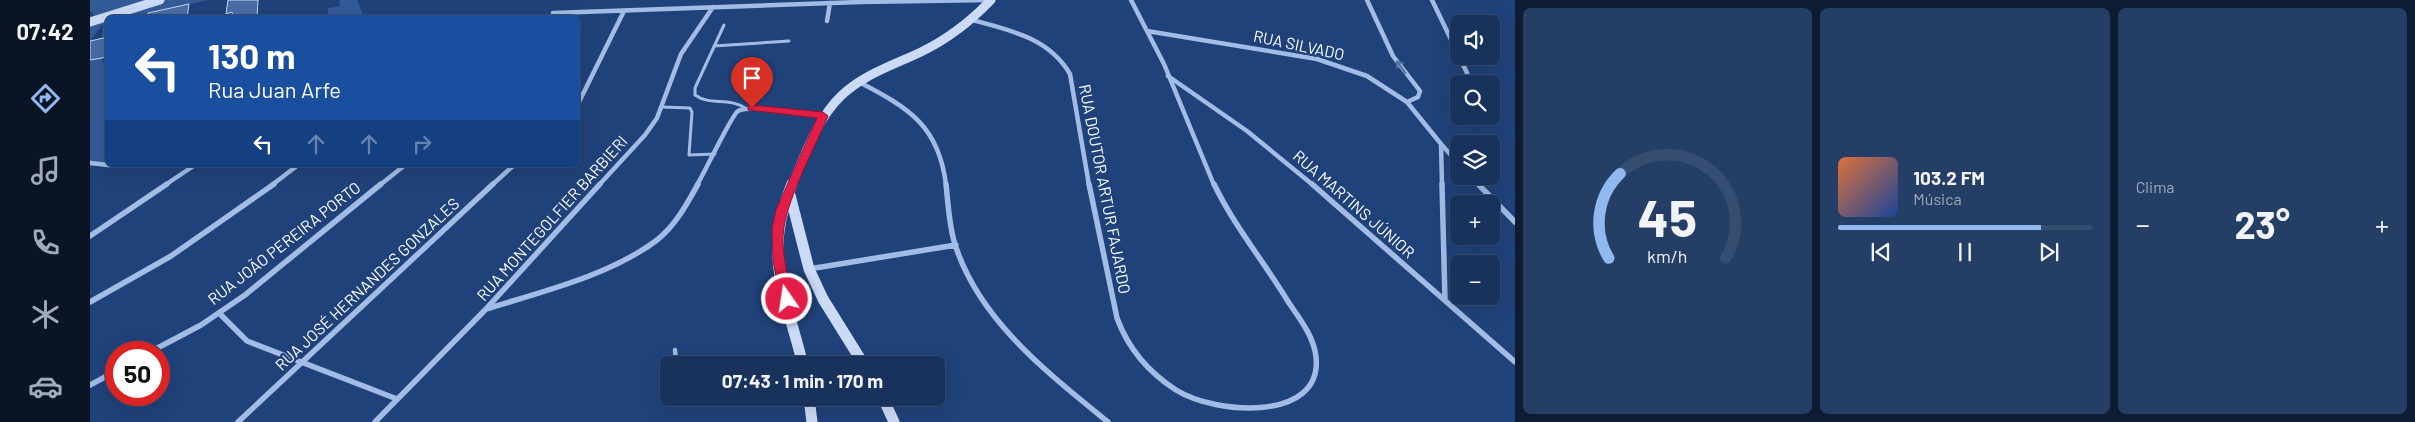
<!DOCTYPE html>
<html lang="pt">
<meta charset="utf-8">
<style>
body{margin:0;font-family:Barlow,sans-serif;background:#253e65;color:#f1f3f6;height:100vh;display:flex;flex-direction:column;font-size:19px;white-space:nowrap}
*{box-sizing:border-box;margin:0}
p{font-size:16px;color:#9faabb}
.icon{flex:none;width:28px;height:28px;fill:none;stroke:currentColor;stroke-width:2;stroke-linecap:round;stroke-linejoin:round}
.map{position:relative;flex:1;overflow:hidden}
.details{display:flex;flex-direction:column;gap:8px;padding:8px;background:#0d1c33;width:900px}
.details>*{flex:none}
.hud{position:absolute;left:15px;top:15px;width:475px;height:152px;border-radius:8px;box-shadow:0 5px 20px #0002,0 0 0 1px #364d72;background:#1a4fa0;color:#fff;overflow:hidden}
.controls{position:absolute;left:1360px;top:15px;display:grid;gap:10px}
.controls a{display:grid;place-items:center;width:50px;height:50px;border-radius:8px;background:#18325c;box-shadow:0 5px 20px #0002,0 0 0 1px #364d72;font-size:25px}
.speed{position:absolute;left:15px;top:341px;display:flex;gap:10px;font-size:25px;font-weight:700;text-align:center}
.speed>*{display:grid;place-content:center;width:65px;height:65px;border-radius:50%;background:#18325c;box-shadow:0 5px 20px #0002,0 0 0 1px #364d72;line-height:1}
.speed .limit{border:8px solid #d22;background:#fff;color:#111}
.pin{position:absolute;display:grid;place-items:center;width:42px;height:42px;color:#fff;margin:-51px -21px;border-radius:50% 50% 50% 0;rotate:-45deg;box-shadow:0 0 5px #0007}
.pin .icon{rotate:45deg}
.me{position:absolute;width:55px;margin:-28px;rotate:347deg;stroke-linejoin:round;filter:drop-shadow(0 0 4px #0008)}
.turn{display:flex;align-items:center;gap:18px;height:105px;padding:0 20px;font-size:22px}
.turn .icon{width:65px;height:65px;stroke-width:2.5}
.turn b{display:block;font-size:35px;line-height:42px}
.lanes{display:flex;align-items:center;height:48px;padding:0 20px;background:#0003;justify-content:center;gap:25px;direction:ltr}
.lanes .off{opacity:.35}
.big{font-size:38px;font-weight:700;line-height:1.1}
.details .widget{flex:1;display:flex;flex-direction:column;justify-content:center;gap:8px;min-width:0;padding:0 18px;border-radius:8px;background:#253e65}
.details .dial{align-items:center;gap:0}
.dial svg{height:130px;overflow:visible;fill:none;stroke:#364d72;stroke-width:7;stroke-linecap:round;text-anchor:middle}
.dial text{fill:#f1f3f6;stroke:none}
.song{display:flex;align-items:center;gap:15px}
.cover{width:60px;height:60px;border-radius:8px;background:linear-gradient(135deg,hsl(20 70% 55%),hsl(220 70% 35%))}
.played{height:5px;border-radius:2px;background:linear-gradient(90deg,#90b9f0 80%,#364d72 80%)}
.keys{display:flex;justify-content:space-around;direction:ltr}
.heat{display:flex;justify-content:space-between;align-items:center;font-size:28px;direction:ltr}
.details .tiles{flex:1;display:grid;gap:8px;grid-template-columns:repeat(3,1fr)}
.trip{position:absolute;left:570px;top:356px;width:285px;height:50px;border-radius:8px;background:#18325c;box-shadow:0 5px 20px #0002,0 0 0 1px #364d72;font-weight:700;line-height:50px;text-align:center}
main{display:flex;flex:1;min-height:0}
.dock{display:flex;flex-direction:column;width:90px;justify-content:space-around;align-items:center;background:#0a1425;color:#9faabb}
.dock .icon{width:35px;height:35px}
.dock .current{color:#90b9f0}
.dock b{font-size:22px;color:#f1f3f6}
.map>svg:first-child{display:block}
</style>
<main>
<nav class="dock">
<b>07:42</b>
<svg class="icon current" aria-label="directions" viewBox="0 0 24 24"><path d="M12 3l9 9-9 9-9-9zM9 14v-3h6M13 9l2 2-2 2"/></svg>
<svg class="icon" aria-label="music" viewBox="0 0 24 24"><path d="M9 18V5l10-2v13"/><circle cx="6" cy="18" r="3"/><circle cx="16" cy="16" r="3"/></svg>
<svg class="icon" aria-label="phone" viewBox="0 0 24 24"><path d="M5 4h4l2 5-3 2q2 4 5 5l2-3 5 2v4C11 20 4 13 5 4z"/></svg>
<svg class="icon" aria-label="climate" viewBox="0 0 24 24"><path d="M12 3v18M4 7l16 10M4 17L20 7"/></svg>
<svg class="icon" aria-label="car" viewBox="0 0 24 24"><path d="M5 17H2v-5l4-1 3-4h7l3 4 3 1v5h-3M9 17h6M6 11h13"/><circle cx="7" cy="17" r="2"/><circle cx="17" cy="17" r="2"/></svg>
</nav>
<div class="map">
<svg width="1425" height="422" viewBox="0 0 1425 422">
<rect width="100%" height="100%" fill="#20427a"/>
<path fill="#335b98" d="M0,0H56L4,16L0,10Z
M69,0H118L64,12L63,17L18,18L17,37L12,38L13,24L0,41V22Z
M249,0H267L274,17H238V8L250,6Z
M11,58L17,69V165L0,163V60Z"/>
<path fill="#496ca4" stroke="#c5d8f4" d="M138,0H168L167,18H143L142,12L136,14Z
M99,4L97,18H59L58,13Z
M18,37V57L0,60V41Z"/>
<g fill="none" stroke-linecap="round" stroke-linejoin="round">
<path stroke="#a2bce6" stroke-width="3" d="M634,25L605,88V95C620,106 639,97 655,108
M624,46L699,41
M572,107L600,108L602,112L599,155L625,154"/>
<path stroke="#a2bce6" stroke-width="4.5" d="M585,350L586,365
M672,365L711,363"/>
<path stroke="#a2bce6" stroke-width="4.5" d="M1041,0L1074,64L1124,185
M1277,0L1303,56L1330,91L1328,97L1317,102
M1342,0L1369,56
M463,13L770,2L900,0
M882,20C920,30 959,38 980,74L999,185
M737,21L740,3
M1057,31L1227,59L1277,76L1317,102L1351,144L1352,185
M1369,56L1377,73
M1078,76L1157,131L1223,185
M769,82C819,108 849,126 856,185
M488,104L534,11
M1351,144L1369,164
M0,163L18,165
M18,165H28
M1380,176L1389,185
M75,185L105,165
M182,185L208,165
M290,185L315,165
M402,185L424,165
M509,185L555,135L567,118L591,54L623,7
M607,185C614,174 642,114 648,111C662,104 715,114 733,116"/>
<path stroke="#a2bce6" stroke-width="5.5" d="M856,184C858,203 859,223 864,241C887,319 958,373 1018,422
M999,184L1027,318C1038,348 1058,372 1086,390C1126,415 1233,422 1226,357C1224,337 1210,319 1199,303C1175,263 1144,226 1124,184
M1222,184L1425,362
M1352,184L1355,300
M1388,184L1425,222
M0,236L77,184
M719,269L866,245
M0,302L81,256L184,184
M396,309C451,292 521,275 567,240C585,226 597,204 608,184
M129,313L157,341L307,399
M60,352L111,325L155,295L291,184
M0,385L26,371
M148,422L403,184
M285,422L395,310L510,184"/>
<path stroke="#ccdbf5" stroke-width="9" d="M0,22L70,0
M702,185C715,155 727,119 751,96C774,74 804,65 831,52C858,39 881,21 901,0"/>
<path stroke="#ccdbf5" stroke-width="11" d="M702,184C672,255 696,296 713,365
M700,195L719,269L733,299L774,365
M719,398L722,422
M793,398L804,422"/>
</g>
<defs><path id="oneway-shaft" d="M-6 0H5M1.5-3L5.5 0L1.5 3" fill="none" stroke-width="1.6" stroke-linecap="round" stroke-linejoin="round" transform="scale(1.25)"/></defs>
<use stroke="#4e6da0" href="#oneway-shaft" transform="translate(1311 67) rotate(-125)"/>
<path fill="#e11d48" stroke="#92132f" d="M662,105L733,112L738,116C725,147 699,195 694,227C690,251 698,276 703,299L697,305L690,299L683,260L682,228L686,210L727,118L658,110V106Z"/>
<g text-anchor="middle" stroke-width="4.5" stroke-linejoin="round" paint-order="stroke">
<g font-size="16" fill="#fff" stroke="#20427a">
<text transform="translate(1209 45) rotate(12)" y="6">RUA SILVADO</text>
<text transform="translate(1015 189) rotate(79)" y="6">RUA DOUTOR ARTUR FAJARDO</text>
<text transform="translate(1264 204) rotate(41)" y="6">RUA MARTINS JÚNIOR</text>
<text transform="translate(462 218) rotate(-48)" y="6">RUA MONTEGOLFIER BARBIERI</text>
<text transform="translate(194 243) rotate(-38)" y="6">RUA JOÃO PEREIRA PORTO</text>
<text transform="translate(277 284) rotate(-43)" y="6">RUA JOSÉ HERNANDES GONZALES</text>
</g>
</g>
</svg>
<div class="controls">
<a><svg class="icon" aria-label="sound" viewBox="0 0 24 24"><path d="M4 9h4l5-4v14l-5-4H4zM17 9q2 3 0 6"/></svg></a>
<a><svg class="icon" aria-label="search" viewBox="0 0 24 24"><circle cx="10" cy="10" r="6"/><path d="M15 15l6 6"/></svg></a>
<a><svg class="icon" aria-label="layers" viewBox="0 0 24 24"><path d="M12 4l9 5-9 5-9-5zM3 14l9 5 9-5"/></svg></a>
<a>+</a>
<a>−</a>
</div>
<div class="speed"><div class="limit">50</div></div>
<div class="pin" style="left:662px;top:108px;background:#d93025"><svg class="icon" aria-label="arrive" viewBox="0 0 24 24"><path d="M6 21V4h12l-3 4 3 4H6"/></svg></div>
<svg class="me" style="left:697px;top:299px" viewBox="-20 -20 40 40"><circle r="17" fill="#e11d48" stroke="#fff" stroke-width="3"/><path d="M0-11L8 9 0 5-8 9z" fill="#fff"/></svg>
<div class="trip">07:43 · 1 min · 170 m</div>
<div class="hud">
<div class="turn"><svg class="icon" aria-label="left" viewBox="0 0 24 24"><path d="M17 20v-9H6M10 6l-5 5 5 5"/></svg><div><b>130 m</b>Rua Juan Arfe</div></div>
<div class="lanes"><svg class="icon" aria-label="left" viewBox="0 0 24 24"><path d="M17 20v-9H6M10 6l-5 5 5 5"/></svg><svg class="icon off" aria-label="ahead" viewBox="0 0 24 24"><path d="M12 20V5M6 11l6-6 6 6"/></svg><svg class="icon off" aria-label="ahead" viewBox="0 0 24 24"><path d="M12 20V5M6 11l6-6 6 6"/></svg><svg class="icon off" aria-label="right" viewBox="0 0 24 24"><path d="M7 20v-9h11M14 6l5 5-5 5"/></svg></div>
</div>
</div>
<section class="details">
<div class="tiles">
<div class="widget dial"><svg viewBox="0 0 100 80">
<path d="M14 69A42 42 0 1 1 86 69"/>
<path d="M14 69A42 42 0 0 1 21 17" stroke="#90b9f0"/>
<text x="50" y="56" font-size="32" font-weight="700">45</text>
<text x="50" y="72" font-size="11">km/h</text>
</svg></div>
<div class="widget">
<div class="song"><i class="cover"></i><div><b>103.2 FM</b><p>Música</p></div></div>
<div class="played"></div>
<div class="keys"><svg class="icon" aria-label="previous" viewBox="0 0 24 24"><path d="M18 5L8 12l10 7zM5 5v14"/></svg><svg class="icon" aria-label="pause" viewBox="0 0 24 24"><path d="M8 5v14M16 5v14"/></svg><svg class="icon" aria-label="next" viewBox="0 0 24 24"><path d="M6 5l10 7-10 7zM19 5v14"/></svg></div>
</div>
<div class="widget"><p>Clima</p>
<div class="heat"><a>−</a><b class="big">23°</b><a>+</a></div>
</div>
</div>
</section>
</main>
